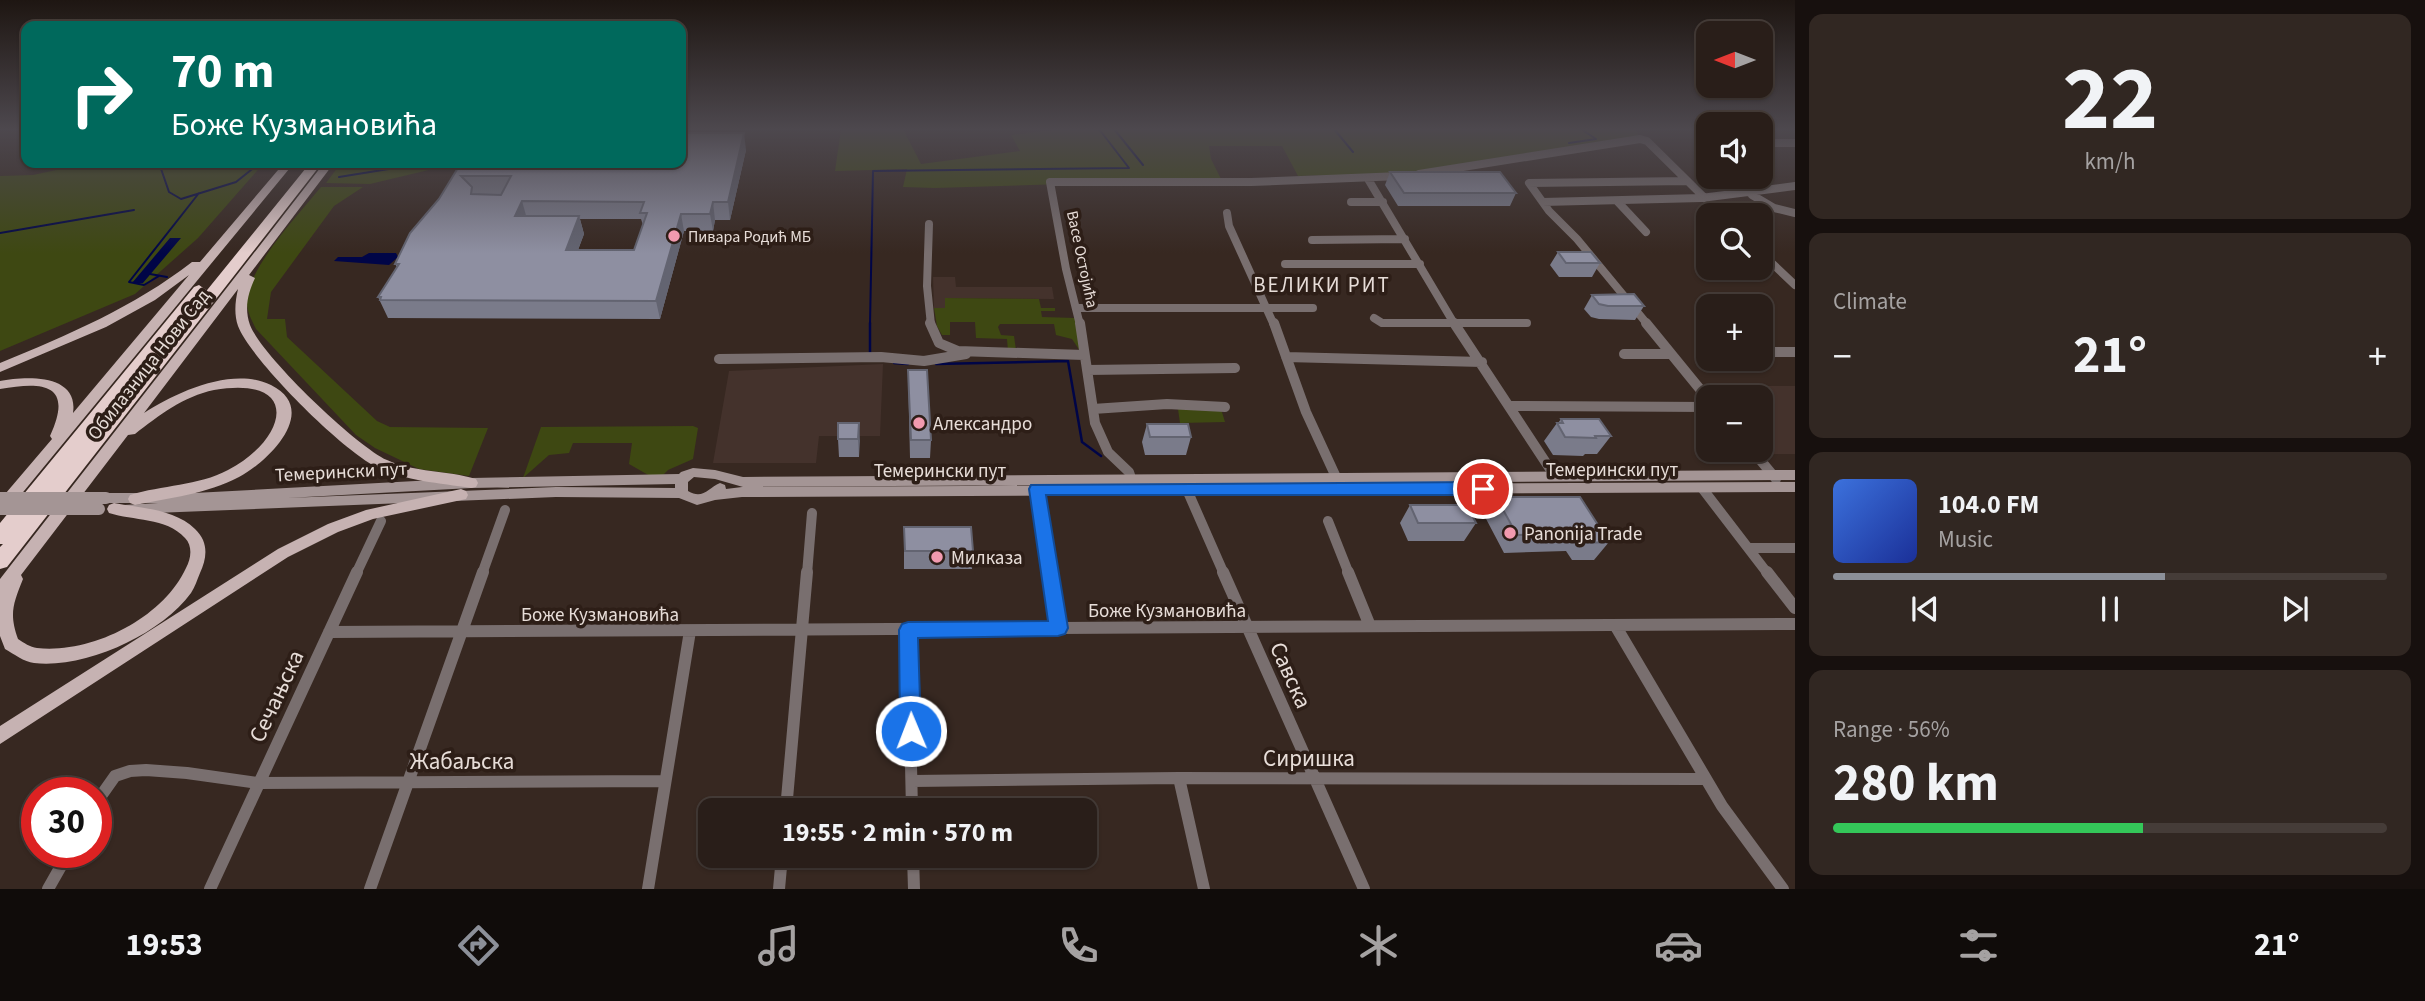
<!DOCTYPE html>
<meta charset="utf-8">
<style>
body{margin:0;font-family:"Source Sans 3",sans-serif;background:#312722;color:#f1f3f6;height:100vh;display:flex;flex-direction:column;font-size:26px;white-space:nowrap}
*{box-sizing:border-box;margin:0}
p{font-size:23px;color:#a5a2a2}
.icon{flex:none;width:38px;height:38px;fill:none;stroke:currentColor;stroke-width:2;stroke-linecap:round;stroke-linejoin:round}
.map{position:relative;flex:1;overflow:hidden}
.side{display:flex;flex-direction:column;gap:14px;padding:14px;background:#17100e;width:630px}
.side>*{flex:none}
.banner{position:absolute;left:21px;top:21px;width:665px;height:147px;border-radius:14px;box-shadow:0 2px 5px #0004,0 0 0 2px #453c38;background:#00695c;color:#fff;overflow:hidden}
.needle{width:46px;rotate:270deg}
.controls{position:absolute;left:1696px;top:21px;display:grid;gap:14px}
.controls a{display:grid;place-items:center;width:77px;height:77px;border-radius:14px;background:#291e19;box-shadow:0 2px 5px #0004,0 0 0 2px #453c38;font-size:35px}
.speed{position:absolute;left:21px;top:777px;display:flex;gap:14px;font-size:35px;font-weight:700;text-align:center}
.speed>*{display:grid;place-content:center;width:91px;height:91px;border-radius:50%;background:#291e19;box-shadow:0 2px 5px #0004,0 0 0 2px #453c38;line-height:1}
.speed .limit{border:10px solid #d22;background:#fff;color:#111}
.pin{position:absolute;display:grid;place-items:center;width:60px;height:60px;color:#fff;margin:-30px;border:4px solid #fff;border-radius:50%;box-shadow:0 2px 7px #0007}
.me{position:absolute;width:77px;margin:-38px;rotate:359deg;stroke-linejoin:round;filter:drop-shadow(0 0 5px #0008)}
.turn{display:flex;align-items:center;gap:24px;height:147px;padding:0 35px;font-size:32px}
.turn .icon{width:91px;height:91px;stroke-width:2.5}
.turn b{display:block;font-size:49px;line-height:60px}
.big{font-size:52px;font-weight:700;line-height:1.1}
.side .card{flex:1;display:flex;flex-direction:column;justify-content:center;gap:10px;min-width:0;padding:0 24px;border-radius:14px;background:#312722}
.side .dial{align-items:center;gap:0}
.dial b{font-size:91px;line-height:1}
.song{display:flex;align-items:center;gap:21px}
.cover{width:84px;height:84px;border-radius:10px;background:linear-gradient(135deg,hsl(220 70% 55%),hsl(230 70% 35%))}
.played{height:7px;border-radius:4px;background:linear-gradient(90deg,#8c9099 60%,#453c38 60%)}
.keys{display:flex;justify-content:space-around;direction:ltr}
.heat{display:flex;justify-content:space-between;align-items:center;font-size:38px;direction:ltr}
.charge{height:10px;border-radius:5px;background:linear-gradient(90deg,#34c759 56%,#453c38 0)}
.trip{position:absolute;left:698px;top:798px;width:399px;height:70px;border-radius:14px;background:#291e19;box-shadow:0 2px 5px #0004,0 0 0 2px #453c38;font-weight:700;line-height:70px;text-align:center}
.menu{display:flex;height:112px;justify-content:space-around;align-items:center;background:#100c0a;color:#a5a2a2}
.menu .icon{width:49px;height:49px}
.menu .selected{color:#8c9099}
.menu b{font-size:32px;color:#f1f3f6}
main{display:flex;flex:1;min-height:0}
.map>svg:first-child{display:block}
</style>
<main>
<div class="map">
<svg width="1795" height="889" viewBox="0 0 1795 889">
<rect width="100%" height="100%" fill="#372821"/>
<path fill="#44322c" d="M933,277H955L956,287H1052L1054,299L945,298V308H934Z
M883,364L880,436H819L816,463H713L729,371Z
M1705,386H1795V454H1762L1758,450H1760V397H1715Z"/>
<path fill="#3e4812" d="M841,129H903L921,164L1020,151L1011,135L1060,129H1636L1639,137C1551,151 1462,168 1373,176C1349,178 1324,174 1298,176L1282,146H1209L1211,159L1221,179L935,188L903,187L907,169L835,171Z
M89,163H264L198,238L135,294L0,351V176L33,175Z
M341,163H458L370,184L326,183Z
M321,187H363L334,206L271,292L267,319H285L287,337L377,421L390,427L488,428L469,476L419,469L375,448L356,435L256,329C250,317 244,306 248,292C258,257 298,215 321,187Z
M945,298L1039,299L1041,308H1055V311H1041L1042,317L1075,318L1080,351L1072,339L1056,335L1054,324H1000L998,327L1001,335L1014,336L1016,350L1008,351L1007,339L976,338L975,322H950V335H942L937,326L934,308H945Z
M1178,409H1221L1225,422L1180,423Z
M693,426L698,428L693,459L668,470L660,478L650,476L629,464L632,443H573L569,453L549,455L523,478L541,427Z"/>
<path fill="#000547" d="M170,238H181L143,283H132Z
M369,253H396L398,257L389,265L334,261L338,257H362Z"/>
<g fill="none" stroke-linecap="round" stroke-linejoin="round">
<path stroke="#000547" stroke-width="2" d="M1114,129L1143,165
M1334,129L1353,152
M1569,143L1596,139L1581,129
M159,163L169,192L181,199L236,182L256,166
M240,163L271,169
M339,177L426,163
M0,233L134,210
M150,274L167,277
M159,276L144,285L129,282L199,193
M870,325L873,171L1129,168L1099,129"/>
<path stroke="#000547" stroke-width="2.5" d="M870,353V323
M894,363L908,364
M936,364L1068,361L1082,442L1101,456"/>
<path stroke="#796f6f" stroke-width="8" d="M1760,143H1795
M1419,174L1640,139L1647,141L1722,215
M1368,179L1455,325
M1752,195L1774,208L1795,213
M1617,201L1646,232
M1351,202H1383
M1543,202L1701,198L1795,186
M1227,213L1229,226L1274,325
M929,224L927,286L931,325
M1312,240L1405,239
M1760,252L1795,285
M1285,264H1420
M1077,308H1313
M1374,318L1382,323H1527
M1080,325L1066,269L1050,182H1251L1401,176
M1648,325L1577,239L1549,211L1529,183L1687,181"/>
<path stroke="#796f6f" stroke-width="10" d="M930,323L939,343L958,351L1084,355
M1080,323L1095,423L1108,452L1129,472L1131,478
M1274,323L1306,412L1336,477
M1454,323L1554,475
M1646,323L1708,399
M1760,352H1795
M1624,354H1671
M1286,357L1482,362
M719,359L881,357L924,361L966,354
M1087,370L1235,368
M1509,406L1708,407
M1093,409L1167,404L1225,407
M1752,450L1776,479
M1184,483L1224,574
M1702,488L1768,574
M1037,489L1050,574
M1328,521L1349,574
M1749,548H1795
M356,574L381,521
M482,574L505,510
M807,574L812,513"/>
<path stroke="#796f6f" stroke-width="12" d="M1050,572L1058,628
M1223,572L1364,889
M1348,572L1370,626
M1767,572L1795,608
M1615,625L1722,806L1783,889
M908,630L912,810
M329,632L1795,624
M1179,778L1204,889
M912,781L1179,778L1705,779
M96,803L115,776L130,771L146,770L187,773L258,783L665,781
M786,810L807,572
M913,856L914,889
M48,889L69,852
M210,889L357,572
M370,889L483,572
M648,889L690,631
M779,889L782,856"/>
<path fill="#a49595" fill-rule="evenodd" d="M693,468L715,470L743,477L1795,470V480L743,487L715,479L694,477L688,482V491C703,500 708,488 720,483L725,485L726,489L742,487L1795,482V492L742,497L715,500L697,505L679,498L556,497L129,514L124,513L122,509L124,505L158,503H106L101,501L100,498L101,495L106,493H194L471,478L679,474L681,472ZM675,484V488L556,487L287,498L471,488Z"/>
<path fill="#c6b2b2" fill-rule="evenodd" d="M284,163H294L10,508H0V500L52,439L50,436C74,384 44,381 0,389V381C25,376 79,373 73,413L189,275L155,300L106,327L0,372V363C68,335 134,307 192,262H200Z
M324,163H334L249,275L255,278C248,293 244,308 250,325C262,356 355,445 387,460C415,473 447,470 476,479L478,483L476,487L471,488C440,483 405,481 377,467C344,452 251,360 238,326C234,314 235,302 238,289L144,413C176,392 233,366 271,385C321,410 268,462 239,477C207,494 169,498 135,505L130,503L128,499L130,495C162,485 198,486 228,470C289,438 301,375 214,390C184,396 158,416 135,434L128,435L21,575L23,579C13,604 9,614 18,639C24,643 30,647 37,648C92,654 163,618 186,568C191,559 193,546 185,538C166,517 133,521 109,513L107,509L109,505L114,503C140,508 175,509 195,529C209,542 207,558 200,573C197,580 195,587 191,593C160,635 85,669 34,663C24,662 14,654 5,649L0,636V579Z
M461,489L466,491L468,495L466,499L373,519L338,532L288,557L0,744V726L278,549L328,524L366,510Z"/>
<path fill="#e4cdcc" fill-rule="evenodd" d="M310,163H322L7,567L0,569V547L3,544H0V523L194,287L199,285L206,290L195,305Z"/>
<path stroke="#a49595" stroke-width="12" d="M0,498H106
M0,509H99"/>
</g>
<path fill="#7a7b8a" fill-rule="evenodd" d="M746,150L730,220H715L713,231H684L660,319L388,318L378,297L397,267L395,264L439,199L461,163ZM474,194H502L501,195ZM580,219H641L643,225L634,250H578L584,234Z
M1390,172L1516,193L1510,206H1398L1385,185Z
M1558,252L1600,263L1592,277H1559L1550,265Z
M1592,295L1644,306L1635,320L1599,319L1591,317L1584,309Z
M908,370L931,440L930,458H910Z
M1561,419L1611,436L1597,454H1585L1583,456L1553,455L1544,441L1557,423H1558Z
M859,423V457H839L838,439Z
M1147,424L1191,437L1186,455H1145L1142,442Z
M1496,497L1609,542L1594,560H1572L1566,551L1504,553L1484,515Z
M1410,505L1476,523L1464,541H1408L1400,523Z
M904,527L973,551L972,569H904Z"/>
<path fill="#636471" d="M744,133L746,150L730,220L728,202Z
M522,201L527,219L515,216Z
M713,202L715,220L713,231L710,214Z
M681,214L684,231L660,319L656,301Z
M579,216L584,234L571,268L566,250Z
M859,423L860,441L859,457L858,439Z"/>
<path fill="#8e8fa1" stroke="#636471" stroke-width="2" fill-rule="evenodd" d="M681,133H744L728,202H713L710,214H681L656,301L380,300L381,297H378L399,264H395L410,233L439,199L461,163H681ZM461,176H511L501,195L471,194L472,187ZM522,201L644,202L640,213H647L634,250H566L579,216H515Z
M1390,172H1500L1516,193H1404Z
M1558,252H1591L1600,263H1566Z
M1634,294L1644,306H1608L1599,304L1592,295Z
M908,370H927L931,440H911Z
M1561,419H1599L1611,436H1595L1596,438L1565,437L1557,423H1563Z
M838,423H859L858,439H838Z
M1147,424H1188L1191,437H1150Z
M1496,497H1580L1609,542L1586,543L1580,533L1517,535Z
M1410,505H1467L1476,523H1418Z
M904,527H971L973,551H905Z"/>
<linearGradient id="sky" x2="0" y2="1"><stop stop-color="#1e1612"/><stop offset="0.51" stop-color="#4d484e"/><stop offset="1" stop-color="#4d484e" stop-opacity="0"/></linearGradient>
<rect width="1795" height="253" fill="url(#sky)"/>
<path fill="#1a73e8" stroke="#114b97" stroke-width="2" d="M1483,482L1492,489L1483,495H1046L1068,628L1065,634L1058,636L918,638L921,731L918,738L911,740L903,738L900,731L899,630L902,624L908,622L1048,621L1029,489L1031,485Z"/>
<g fill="#f29aaf" stroke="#2d1e17" stroke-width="2.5">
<circle cx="674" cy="236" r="7"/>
<circle cx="919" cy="423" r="7"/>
<circle cx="1510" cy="533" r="7"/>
<circle cx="937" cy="557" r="7"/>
</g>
<g text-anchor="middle" stroke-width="7" stroke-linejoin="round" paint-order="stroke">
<g font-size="16" fill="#e7ddd8" stroke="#2d1e17" text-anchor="start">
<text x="688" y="242">Пивара Родић МБ</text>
</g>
<g font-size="16" fill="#e7ddd8" stroke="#2d1e17">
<text transform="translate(1083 259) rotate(78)" y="6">Васе Остојића</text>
</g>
<g font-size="19" fill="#e7ddd8" stroke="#2d1e17">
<text transform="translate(148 364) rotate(-52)" y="7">Обилазница Нови Сад</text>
<text x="1612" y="476">Темерински пут</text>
<text x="940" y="477">Темерински пут</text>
<text transform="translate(341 471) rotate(-3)" y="7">Темерински пут</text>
<text x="1167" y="617">Боже Кузмановића</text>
<text x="600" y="621">Боже Кузмановића</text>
</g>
<g font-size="19" fill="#e7ddd8" stroke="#2d1e17" text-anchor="start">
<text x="933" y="430">Александро</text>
<text x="1524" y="540">Panonija Trade</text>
<text x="951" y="564">Милказа</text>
</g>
<g font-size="21" letter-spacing="2" fill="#e7ddd8" stroke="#2d1e17">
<text x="1322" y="292">ВЕЛИКИ РИТ</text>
</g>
<g font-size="23" fill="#e7ddd8" stroke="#2d1e17">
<text transform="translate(1291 675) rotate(66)" y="8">Савска</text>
<text transform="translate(276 696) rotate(-65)" y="8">Сечањска</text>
<text x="1309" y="766">Сиришка</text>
<text x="462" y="769">Жабаљска</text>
</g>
</g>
</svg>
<div class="controls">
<a><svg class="needle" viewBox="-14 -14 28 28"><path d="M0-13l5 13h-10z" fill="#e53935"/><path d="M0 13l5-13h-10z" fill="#a5a2a2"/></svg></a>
<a><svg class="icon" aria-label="sound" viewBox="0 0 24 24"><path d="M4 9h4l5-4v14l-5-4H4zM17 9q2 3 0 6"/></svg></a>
<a><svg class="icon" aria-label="search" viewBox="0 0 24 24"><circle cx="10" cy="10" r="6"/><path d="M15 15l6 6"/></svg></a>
<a>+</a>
<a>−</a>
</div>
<div class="speed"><div class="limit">30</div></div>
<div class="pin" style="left:1483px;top:489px;background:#d93025"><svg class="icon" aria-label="arrive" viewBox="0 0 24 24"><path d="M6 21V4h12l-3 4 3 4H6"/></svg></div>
<svg class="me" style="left:911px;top:731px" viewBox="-20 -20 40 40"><circle r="17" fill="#1a73e8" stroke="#fff" stroke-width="3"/><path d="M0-11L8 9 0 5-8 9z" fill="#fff"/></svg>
<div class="trip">19:55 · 2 min · 570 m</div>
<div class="banner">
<div class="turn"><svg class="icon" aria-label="right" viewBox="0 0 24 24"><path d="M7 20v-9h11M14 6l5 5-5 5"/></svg><div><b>70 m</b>Боже Кузмановића</div></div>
</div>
</div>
<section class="side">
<div class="card dial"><b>22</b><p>km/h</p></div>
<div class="card"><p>Climate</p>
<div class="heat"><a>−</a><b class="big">21°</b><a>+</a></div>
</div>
<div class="card">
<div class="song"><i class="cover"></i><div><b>104.0 FM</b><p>Music</p></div></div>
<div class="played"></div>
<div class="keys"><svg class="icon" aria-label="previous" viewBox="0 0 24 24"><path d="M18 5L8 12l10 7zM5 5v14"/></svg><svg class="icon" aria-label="pause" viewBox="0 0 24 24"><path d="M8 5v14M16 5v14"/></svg><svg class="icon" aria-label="next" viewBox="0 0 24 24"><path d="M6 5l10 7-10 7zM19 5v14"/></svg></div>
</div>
<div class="card"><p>Range · 56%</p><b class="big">280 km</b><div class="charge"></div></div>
</section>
</main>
<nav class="menu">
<b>19:53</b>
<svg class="icon selected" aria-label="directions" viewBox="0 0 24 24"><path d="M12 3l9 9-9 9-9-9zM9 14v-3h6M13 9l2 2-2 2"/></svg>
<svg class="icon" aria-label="music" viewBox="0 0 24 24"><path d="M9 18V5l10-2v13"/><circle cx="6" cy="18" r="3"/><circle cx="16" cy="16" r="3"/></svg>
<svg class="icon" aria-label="phone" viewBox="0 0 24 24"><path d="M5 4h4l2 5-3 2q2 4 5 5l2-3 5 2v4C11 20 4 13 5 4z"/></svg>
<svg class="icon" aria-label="climate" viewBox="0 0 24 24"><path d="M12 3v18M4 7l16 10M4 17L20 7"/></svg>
<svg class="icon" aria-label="car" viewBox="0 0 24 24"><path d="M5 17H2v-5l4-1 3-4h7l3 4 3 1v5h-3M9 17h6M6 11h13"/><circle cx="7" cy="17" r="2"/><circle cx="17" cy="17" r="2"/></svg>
<svg class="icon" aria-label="filters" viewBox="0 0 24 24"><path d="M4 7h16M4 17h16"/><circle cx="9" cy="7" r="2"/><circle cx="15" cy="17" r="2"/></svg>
<b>21°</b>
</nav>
